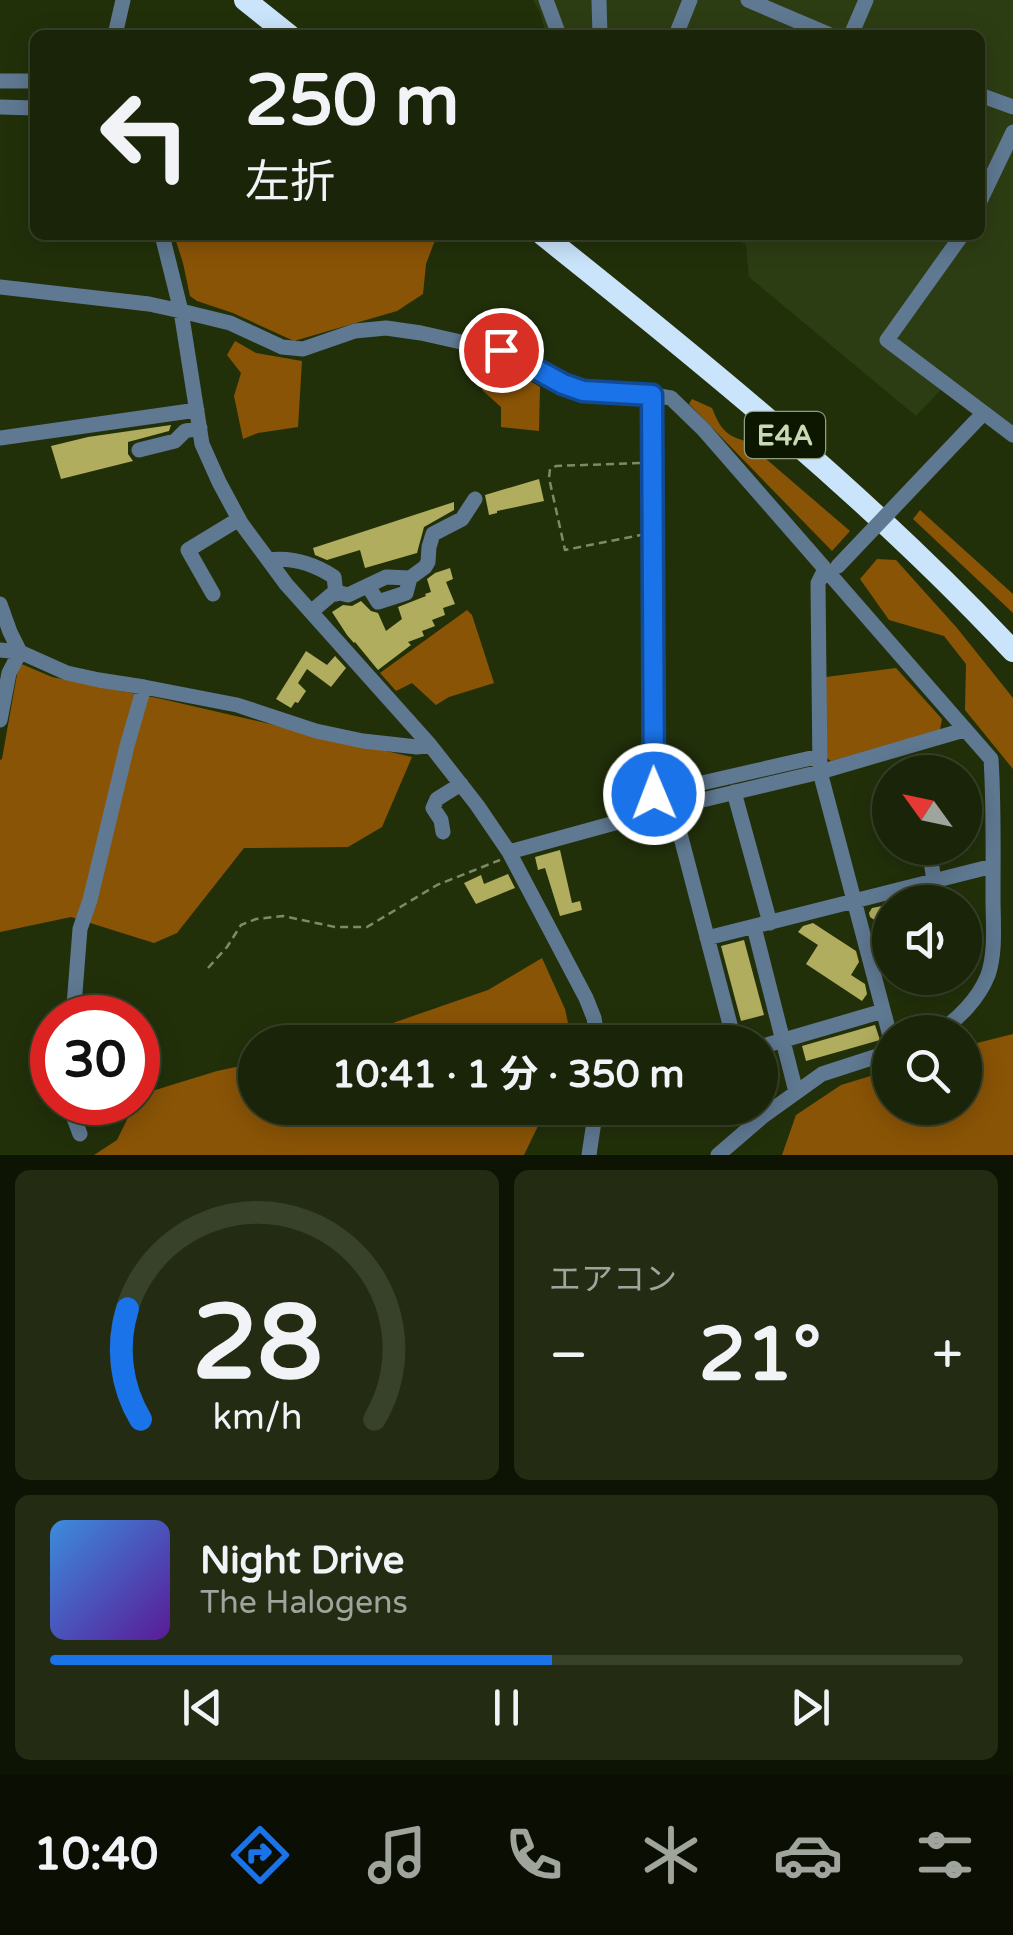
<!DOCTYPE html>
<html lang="ja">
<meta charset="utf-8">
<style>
body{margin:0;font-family:"Varela Round","Noto Sans JP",sans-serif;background:#232c12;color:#f1f3f6;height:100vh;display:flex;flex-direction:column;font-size:38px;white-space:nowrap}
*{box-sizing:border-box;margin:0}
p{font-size:32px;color:#9fa49c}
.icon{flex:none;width:55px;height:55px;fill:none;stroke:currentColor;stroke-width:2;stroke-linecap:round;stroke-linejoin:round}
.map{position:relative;height:1155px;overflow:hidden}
.drawer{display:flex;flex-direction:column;gap:15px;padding:15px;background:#0e1404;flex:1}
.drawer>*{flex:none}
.banner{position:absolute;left:30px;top:30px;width:955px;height:210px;border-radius:15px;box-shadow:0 5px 25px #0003,0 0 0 2px #384129;background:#1a2408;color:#f1f3f6;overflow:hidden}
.needle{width:65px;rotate:303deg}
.fabs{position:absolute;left:872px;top:755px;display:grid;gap:20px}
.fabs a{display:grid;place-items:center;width:110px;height:110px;border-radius:50%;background:#1a2408;box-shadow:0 5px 25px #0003,0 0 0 2px #384129;font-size:50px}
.speed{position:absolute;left:30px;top:995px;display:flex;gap:20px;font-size:50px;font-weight:700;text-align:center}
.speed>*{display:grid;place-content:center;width:130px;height:130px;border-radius:50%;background:#1a2408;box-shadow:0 5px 25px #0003,0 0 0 2px #384129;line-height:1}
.speed .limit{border:15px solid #d22;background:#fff;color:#111}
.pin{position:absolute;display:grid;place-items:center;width:85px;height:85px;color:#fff;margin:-42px;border:5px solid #fff;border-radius:50%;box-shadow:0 2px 10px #0007}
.me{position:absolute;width:110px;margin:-55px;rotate:359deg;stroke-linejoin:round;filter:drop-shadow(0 0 8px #0008)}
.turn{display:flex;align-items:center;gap:35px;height:210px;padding:0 50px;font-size:45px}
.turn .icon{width:130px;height:130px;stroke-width:2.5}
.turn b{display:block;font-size:70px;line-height:85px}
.big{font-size:75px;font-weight:700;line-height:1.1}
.drawer .tile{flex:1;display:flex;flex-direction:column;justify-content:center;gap:15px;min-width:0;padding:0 35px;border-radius:15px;background:#232c12}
.drawer .dial{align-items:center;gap:0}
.dial svg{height:260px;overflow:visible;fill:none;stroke:#384129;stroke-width:7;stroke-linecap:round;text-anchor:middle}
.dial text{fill:#f1f3f6;stroke:none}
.song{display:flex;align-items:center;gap:30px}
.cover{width:120px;height:120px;border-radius:15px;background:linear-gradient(135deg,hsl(210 70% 55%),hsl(270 70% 35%))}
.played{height:10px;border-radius:5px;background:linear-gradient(90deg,#1a73e8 55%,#384129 55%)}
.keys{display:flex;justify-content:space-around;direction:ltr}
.heat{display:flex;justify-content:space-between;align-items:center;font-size:55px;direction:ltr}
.drawer .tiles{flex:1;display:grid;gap:15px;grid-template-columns:1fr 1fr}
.tile:last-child{grid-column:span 2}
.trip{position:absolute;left:238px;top:1025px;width:540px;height:100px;border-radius:50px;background:#1a2408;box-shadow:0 5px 25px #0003,0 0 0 2px #384129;font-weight:700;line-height:100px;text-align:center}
.dock{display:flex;height:160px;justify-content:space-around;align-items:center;background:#0a0e03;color:#9fa49c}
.dock .icon{width:70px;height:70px}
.dock .current{color:#1a73e8}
.dock b{font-size:45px;color:#f1f3f6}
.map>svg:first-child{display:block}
</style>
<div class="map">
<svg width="1013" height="1155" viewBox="0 0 1013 1155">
<rect width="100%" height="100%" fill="#22300a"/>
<path fill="#2d3d13" d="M533,0H1013V426L950,380L916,416L749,277L746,245L731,235H980V35H546L540,12Z"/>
<path fill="#8a5406" d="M174,235H437L426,264L423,294L397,311L294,341L233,313L197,301L190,296L183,263Z
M235,341L256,353L302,361L298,427L258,433L243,439L234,396L241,373L227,355Z
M484,360H495L540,387L539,431L501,427V407L482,390Z
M692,399L712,408C720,428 725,435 745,441L850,531L832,551L689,404Z
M920,510L1013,594V613L913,519Z
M877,559L896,560L957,628L1013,698V769L965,710L966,664L944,636L889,620L860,579Z
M467,610L472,615L494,683L449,697L436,705L412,683L396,691L380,673Z
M19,663L52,677L162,699L412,757L382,827L348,847L244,848L177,933L154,943L71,917L0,932V760L2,759Z
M896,668L942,719L940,730L831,761L825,757L826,677Z
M542,958L565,1009L572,1042H338L488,990Z
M1013,1034V1155H782L796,1115L841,1085L890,1070V1108H965V1046Z
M255,1063V1108H568L567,1114L538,1126L524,1155H94L117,1140L139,1095L217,1071Z"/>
<path fill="#b0ad5e" d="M171,425L169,431L128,442V454L133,461L61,479L51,446L88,437Z
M539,479L544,501L497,511V513L489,515L485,495Z
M454,502V510L424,527L417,553L365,568L360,550L327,560L315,555L313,548Z
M450,568L453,579L446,582L455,604L443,608L445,615L432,620L435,626L422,631L424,636L408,642L411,645L378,670L355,642L354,643L347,635L332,612L343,605L352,606L361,601L371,611L378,613L386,631L402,619L398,607L426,596L425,594L431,592L427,579L435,573Z
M306,651L327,665L335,656L346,668L331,687L307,669L298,683L306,691L298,703L295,702L291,708L276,699Z
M560,850L572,903L580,901L582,910L560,916L545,868L538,870L535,857Z
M508,874L515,888L476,904L464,883L481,875L484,884Z
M882,906L890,911V958L879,950L878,947L889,930L870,917L869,913L872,908Z
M813,923L856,951L859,962L851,975L865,984L867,994L862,1001L806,964L818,945L798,932L803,926Z
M744,940L764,1015L741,1021L721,946Z
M875,1025L880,1040L806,1061L802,1046Z"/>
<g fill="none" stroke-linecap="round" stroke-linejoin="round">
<path stroke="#7c8b66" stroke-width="2.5" stroke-dasharray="8 5" stroke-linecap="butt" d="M640,463L556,466L550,469L549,478L565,550L641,535
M208,968L227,947L241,925L256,919L283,916L335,927H367L437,885L500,860"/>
<path stroke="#5f7992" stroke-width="15" d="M546,0L559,35
M599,0L600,35
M748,0L830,35
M115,35L123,0
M676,35L690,0
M851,35L866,0
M0,81H35
M980,95L1013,107
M0,107L35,108
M980,201L1013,132
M162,235L181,311L202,444L219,482L241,523L286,584L430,745L477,805L509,852L586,998L594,1018L598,1042
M962,235L887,340L984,413L974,423
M0,287L149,304L181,311L230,323L282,347L303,349L355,331L386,328L421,333L501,351L563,384L583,391L653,395L671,398L703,429L991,759C994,805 993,852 993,898C993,922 996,952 988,975C979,998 958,1020 938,1032
M653,395L654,812
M984,413L1013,435
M0,438L197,410
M139,450L175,441L185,431L200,428
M269,560C293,557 314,564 334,577L336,594
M825,569L818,583L820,772L890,1036
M368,586L378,602L406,593L410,578
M213,594L188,550L239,519
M0,604L10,632L20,652
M311,612L331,595L340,593L348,595L386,577L410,578L425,567L428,562L429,547L433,534L462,519L475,499
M0,650L20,652L67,673L99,680L144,687L237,705L316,731L363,741L417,747L430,745
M0,720L9,673L20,652
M734,792L770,923
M654,794L820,756
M673,807L733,1036
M443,832L441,820L433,808L437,799L461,784
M929,848L934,881
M509,852L673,807L820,772L964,730
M754,927L796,1092
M707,938L993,866
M73,1018L80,929L90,900L127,746L144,687
M760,1047L883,1011
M68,1102L80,1134
M589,1155L596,1108
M718,1155L762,1117L822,1074L890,1052"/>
<path stroke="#cae4fc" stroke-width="22" d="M245,0L289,35
M543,235C706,365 870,498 1013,651"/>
<path stroke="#5f7992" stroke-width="15" d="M838,566L974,423"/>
</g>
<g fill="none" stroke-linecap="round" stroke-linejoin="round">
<g stroke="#114b97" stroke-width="25">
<path id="route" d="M501,350L563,384L583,391L652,395L654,794"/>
</g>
<use href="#route" stroke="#1a73e8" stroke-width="18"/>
</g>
<g text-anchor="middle" stroke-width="10" stroke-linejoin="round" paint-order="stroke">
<rect fill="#0d1700" stroke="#919f7f" stroke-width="2.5" x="745" y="412" width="80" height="46" rx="8"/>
<g font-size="28" font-weight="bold" fill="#c9d9b5">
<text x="785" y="445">E4A</text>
</g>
</g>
</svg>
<div class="fabs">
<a><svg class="needle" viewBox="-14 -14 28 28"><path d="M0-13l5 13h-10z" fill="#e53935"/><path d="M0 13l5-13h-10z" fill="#9fa49c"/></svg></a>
<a><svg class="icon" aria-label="sound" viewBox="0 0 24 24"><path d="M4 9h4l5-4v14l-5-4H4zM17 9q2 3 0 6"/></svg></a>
<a><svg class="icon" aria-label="search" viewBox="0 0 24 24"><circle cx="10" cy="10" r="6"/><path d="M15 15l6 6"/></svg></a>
</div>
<div class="speed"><div class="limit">30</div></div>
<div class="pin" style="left:501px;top:350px;background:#d93025"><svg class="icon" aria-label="arrive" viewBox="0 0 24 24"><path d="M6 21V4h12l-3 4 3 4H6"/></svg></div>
<svg class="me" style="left:654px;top:794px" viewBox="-20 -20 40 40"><circle r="17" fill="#1a73e8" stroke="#fff" stroke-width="3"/><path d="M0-11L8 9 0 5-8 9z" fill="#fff"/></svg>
<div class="trip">10:41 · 1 分 · 350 m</div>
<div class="banner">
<div class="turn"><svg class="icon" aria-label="left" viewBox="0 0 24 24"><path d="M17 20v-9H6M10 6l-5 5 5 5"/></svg><div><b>250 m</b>左折</div></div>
</div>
</div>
<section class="drawer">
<div class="tiles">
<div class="tile dial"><svg viewBox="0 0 100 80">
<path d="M14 69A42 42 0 1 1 86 69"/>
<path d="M14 69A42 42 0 0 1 10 35" stroke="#1a73e8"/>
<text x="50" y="56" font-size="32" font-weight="700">28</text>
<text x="50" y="72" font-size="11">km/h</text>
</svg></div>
<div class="tile"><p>エアコン</p>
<div class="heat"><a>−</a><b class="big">21°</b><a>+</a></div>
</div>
<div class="tile">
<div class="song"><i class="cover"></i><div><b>Night Drive</b><p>The Halogens</p></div></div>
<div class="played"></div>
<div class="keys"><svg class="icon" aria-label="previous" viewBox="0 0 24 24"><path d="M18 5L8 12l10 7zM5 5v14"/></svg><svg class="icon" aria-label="pause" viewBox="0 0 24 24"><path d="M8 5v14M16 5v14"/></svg><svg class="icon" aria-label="next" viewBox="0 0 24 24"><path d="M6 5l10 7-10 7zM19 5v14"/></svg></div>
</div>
</div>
</section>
<nav class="dock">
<b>10:40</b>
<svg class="icon current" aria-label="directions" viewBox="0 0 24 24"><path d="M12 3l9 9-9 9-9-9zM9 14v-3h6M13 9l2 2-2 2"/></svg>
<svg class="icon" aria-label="music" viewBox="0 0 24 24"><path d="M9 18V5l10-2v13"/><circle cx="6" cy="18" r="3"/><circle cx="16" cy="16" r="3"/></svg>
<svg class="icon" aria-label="phone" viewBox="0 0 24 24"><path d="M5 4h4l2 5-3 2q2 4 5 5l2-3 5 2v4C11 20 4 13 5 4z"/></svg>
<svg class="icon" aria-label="climate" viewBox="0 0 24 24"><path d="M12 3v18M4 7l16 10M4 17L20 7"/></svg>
<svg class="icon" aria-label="car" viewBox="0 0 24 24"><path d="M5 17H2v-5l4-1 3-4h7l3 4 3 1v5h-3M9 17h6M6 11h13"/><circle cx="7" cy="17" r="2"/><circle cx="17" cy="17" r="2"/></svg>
<svg class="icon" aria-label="filters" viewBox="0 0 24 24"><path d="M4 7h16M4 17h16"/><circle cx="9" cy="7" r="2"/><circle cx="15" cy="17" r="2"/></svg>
</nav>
